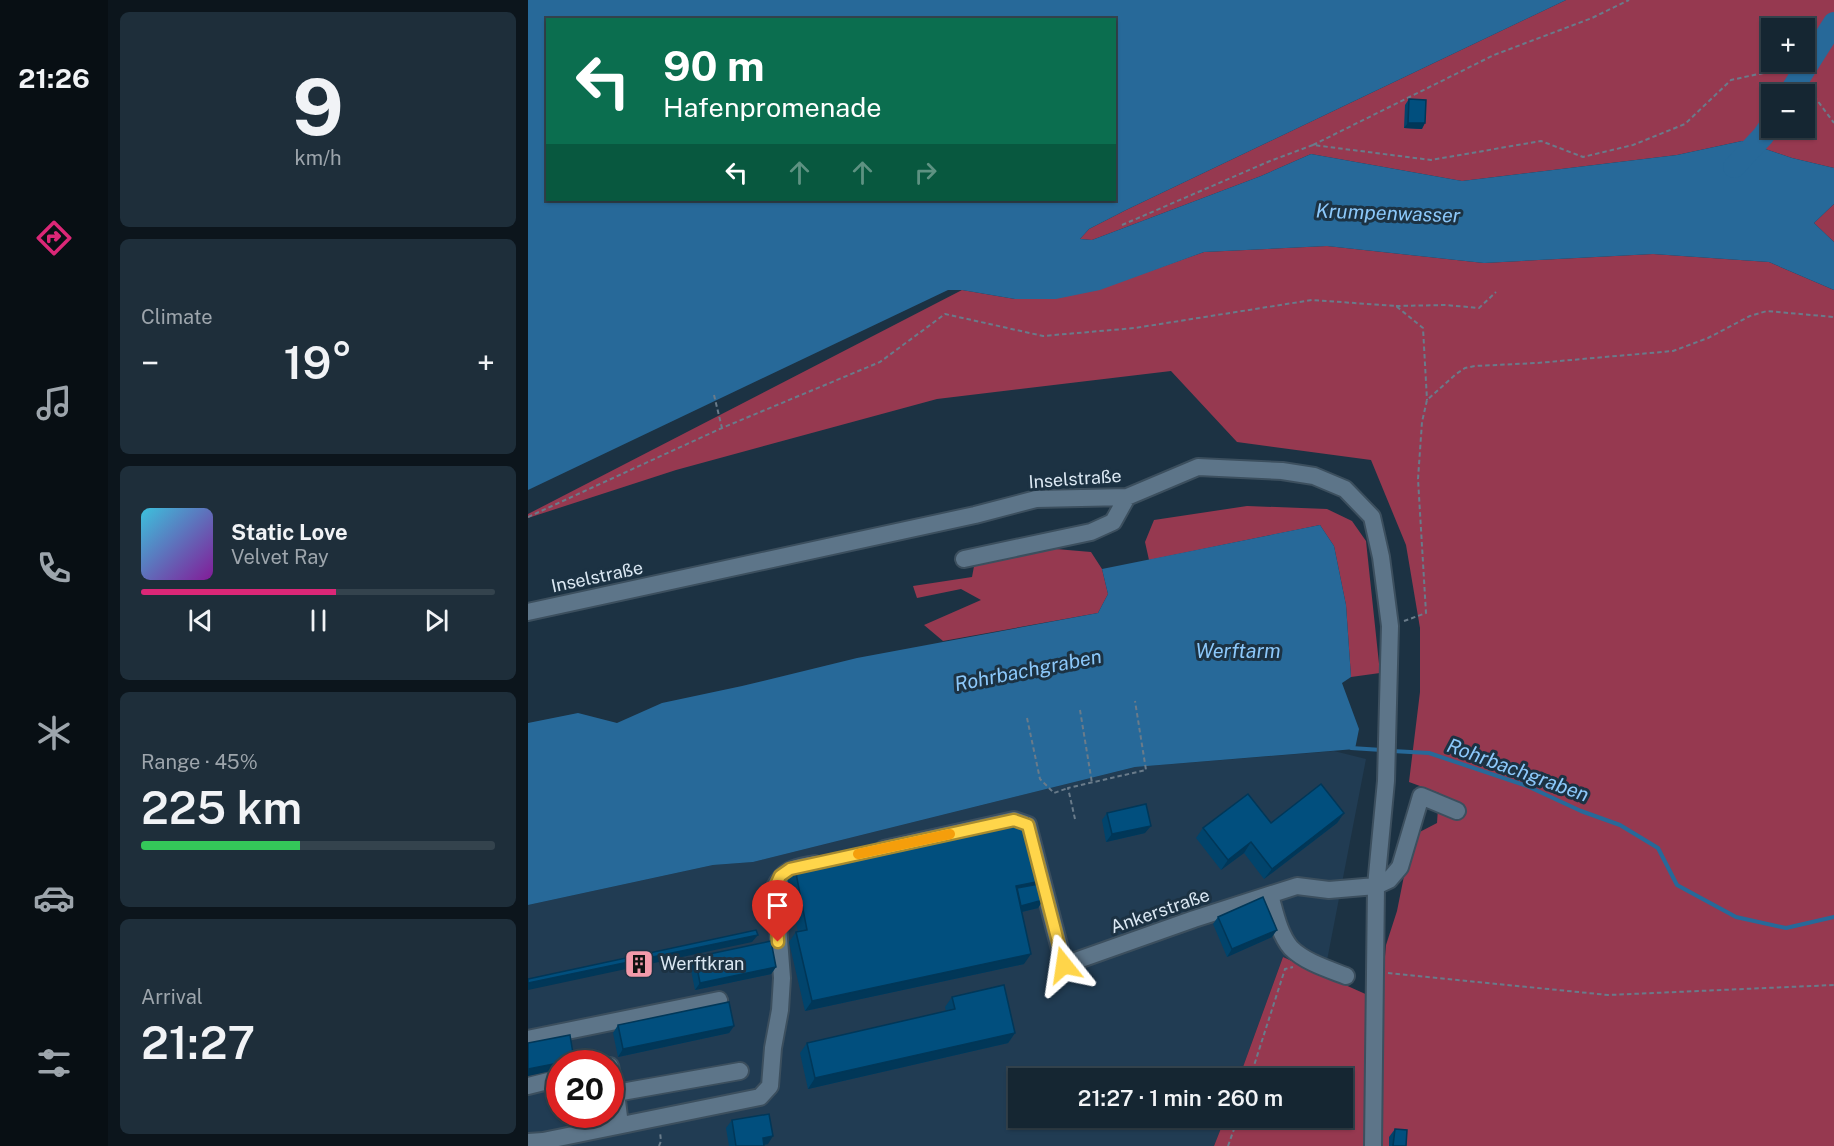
<!DOCTYPE html>
<meta charset="utf-8">
<style>
body{margin:0;font-family:"Public Sans",sans-serif;background:#1e2e3a;color:#f1f3f6;height:100vh;display:flex;flex-direction:column;font-size:22px;white-space:nowrap}
*{box-sizing:border-box;margin:0}
p{font-size:20px;color:#9da5ac}
.icon{flex:none;width:33px;height:33px;fill:none;stroke:currentColor;stroke-width:2;stroke-linecap:round;stroke-linejoin:round}
.map{position:relative;flex:1;overflow:hidden}
.details{display:flex;flex-direction:column;gap:12px;padding:12px;background:#0c151c;width:420px}
.details>*{flex:none}
.hud{position:absolute;left:18px;top:18px;width:570px;height:183px;border-radius:0px;box-shadow:0 2px 4px #0004,0 0 0 2px #34434d;background:#0b6e4f;color:#fff;overflow:hidden}
.fabs{position:absolute;left:1233px;top:18px;display:grid;gap:12px}
.fabs a{display:grid;place-items:center;width:54px;height:54px;border-radius:0px;background:#152632;box-shadow:0 2px 4px #0004,0 0 0 2px #34434d;font-size:30px}
.speed{position:absolute;left:18px;top:1050px;display:flex;gap:12px;font-size:30px;font-weight:700;text-align:center}
.speed>*{display:grid;place-content:center;width:78px;height:78px;border-radius:50%;background:#152632;box-shadow:0 2px 4px #0004,0 0 0 2px #34434d;line-height:1}
.speed .limit{border:9px solid #d22;background:#fff;color:#111}
.pin{position:absolute;display:grid;place-items:center;width:51px;height:51px;color:#fff;margin:-62px -26px;border-radius:50% 50% 50% 0;rotate:-45deg;box-shadow:0 0 6px #0007}
.pin .icon{rotate:45deg}
.me{position:absolute;width:66px;margin:-33px;rotate:345deg;stroke-linejoin:round;filter:drop-shadow(0 0 4px #0008)}
.turn{display:flex;align-items:center;gap:21px;height:126px;padding:0 18px;font-size:27px}
.turn .icon{width:78px;height:78px;stroke-width:2.5}
.turn b{display:block;font-size:42px;line-height:51px}
.lanes{display:flex;align-items:center;height:57px;padding:0 18px;background:#0003;justify-content:center;gap:30px;direction:ltr}
.lanes .off{opacity:.35}
.big{font-size:45px;font-weight:600;line-height:1.1}
.details .widget{flex:1;display:flex;flex-direction:column;justify-content:center;gap:9px;min-width:0;padding:0 21px;border-radius:9px;background:#1e2e3a}
.details .dial{align-items:center;gap:0}
.dial b{font-size:78px;line-height:1}
.song{display:flex;align-items:center;gap:18px}
.cover{width:72px;height:72px;border-radius:9px;background:linear-gradient(135deg,hsl(190 70% 55%),hsl(290 70% 35%))}
.played{height:6px;border-radius:3px;background:linear-gradient(90deg,#db2777 55%,#34434d 55%)}
.keys{display:flex;justify-content:space-around;direction:ltr}
.heat{display:flex;justify-content:space-between;align-items:center;font-size:33px;direction:ltr}
.charge{height:9px;border-radius:4px;background:linear-gradient(90deg,#34c759 45%,#34434d 0)}
.trip{position:absolute;left:480px;top:1068px;width:345px;height:60px;border-radius:0px;background:#152632;box-shadow:0 2px 4px #0004,0 0 0 2px #34434d;font-weight:600;line-height:60px;text-align:center}
main{display:flex;flex:1;min-height:0}
.tab-bar{display:flex;flex-direction:column;width:108px;justify-content:space-around;align-items:center;background:#080f14;color:#9da5ac}
.tab-bar .icon{width:42px;height:42px}
.tab-bar .on{color:#db2777}
.tab-bar b{font-size:27px;color:#f1f3f6}
.map>svg:first-child{display:block}
</style>
<main>
<nav class="tab-bar">
<b>21:26</b>
<svg class="icon on" aria-label="directions" viewBox="0 0 24 24"><path d="M12 3l9 9-9 9-9-9zM9 14v-3h6M13 9l2 2-2 2"/></svg>
<svg class="icon" aria-label="music" viewBox="0 0 24 24"><path d="M9 18V5l10-2v13"/><circle cx="6" cy="18" r="3"/><circle cx="16" cy="16" r="3"/></svg>
<svg class="icon" aria-label="phone" viewBox="0 0 24 24"><path d="M5 4h4l2 5-3 2q2 4 5 5l2-3 5 2v4C11 20 4 13 5 4z"/></svg>
<svg class="icon" aria-label="climate" viewBox="0 0 24 24"><path d="M12 3v18M4 7l16 10M4 17L20 7"/></svg>
<svg class="icon" aria-label="car" viewBox="0 0 24 24"><path d="M5 17H2v-5l4-1 3-4h7l3 4 3 1v5h-3M9 17h6M6 11h13"/><circle cx="7" cy="17" r="2"/><circle cx="17" cy="17" r="2"/></svg>
<svg class="icon" aria-label="filters" viewBox="0 0 24 24"><path d="M4 7h16M4 17h16"/><circle cx="9" cy="7" r="2"/><circle cx="15" cy="17" r="2"/></svg>
</nav>
<section class="details">
<div class="widget dial"><b>9</b><p>km/h</p></div>
<div class="widget"><p>Climate</p>
<div class="heat"><a>−</a><b class="big">19°</b><a>+</a></div>
</div>
<div class="widget">
<div class="song"><i class="cover"></i><div><b>Static Love</b><p>Velvet Ray</p></div></div>
<div class="played"></div>
<div class="keys"><svg class="icon" aria-label="previous" viewBox="0 0 24 24"><path d="M18 5L8 12l10 7zM5 5v14"/></svg><svg class="icon" aria-label="pause" viewBox="0 0 24 24"><path d="M8 5v14M16 5v14"/></svg><svg class="icon" aria-label="next" viewBox="0 0 24 24"><path d="M6 5l10 7-10 7zM19 5v14"/></svg></div>
</div>
<div class="widget"><p>Range · 45%</p><b class="big">225 km</b><div class="charge"></div></div>
<div class="widget"><p>Arrival</p><b class="big">21:27</b></div>
</section>
<div class="map">
<svg width="1306" height="1146" viewBox="0 0 1306 1146">
<rect width="100%" height="100%" fill="#1c3243"/>
<path fill="#213c53" fill-rule="evenodd" d="M806,751L838,759L796,976L755,957L711,1078H490V1118H697L686,1146H0V905L185,865L225,862L607,767ZM32,1064H82V1114H32Z"/>
<path fill="#963950" fill-rule="evenodd" d="M1038,0H1306V168L1264,158L1214,141L1149,155L934,181L783,154L733,176L564,240L552,239L561,229L598,210ZM1244,28H1276V62H1244ZM1244,94H1276V128H1244Z
M1306,204V242L1286,223Z
M799,246L956,263L1125,254L1241,262L1306,290V1146H686L697,1118H814V1078H711L755,957L853,1001L858,945L869,911L884,836L909,823L911,793L881,782L892,692V628L878,545L843,460L709,442L643,371L409,399L148,470L0,518V514L434,290L487,299L574,288L676,252Z
M719,506L799,509L824,521L838,541L852,673L823,677L818,605L806,546L792,525L621,560L617,542L626,520Z
M528,549L563,552L574,569L580,594L570,613L415,641L396,625L453,600L433,589L389,598L385,586L444,577L447,561Z"/>
<path fill="#276999" fill-rule="evenodd" d="M0,0H1038L598,210L561,229L552,239L564,240L733,176L783,154L934,181L1149,155L1214,141L1264,158L1306,168V204L1286,223L1306,242V290L1241,262L1125,254L956,263L799,246L676,252L572,290L528,299H487L434,290H420L0,490ZM20,20H586V200H20Z
M792,525L806,546L818,605L823,677L814,683L831,729L827,749L607,767L225,862L185,865L0,905V723L50,713L89,723L134,703L214,686L329,658L570,613L580,594L574,569Z"/>
<g fill="none" stroke-linecap="round" stroke-linejoin="round">
<path stroke="#276999" stroke-width="4" d="M823,748L854,750
M864,751L901,753L999,786L1053,811L1092,825L1130,848L1149,885L1208,917L1258,928L1306,917"/>
<path stroke="#276999" stroke-width="22" d="M1261,94L1306,23
M1206,167L1235,136L1244,123"/>
<g stroke="#3c4f5e" stroke-width="20">
<path id="minor" d="M436,559L563,532L585,522L599,497
M0,612L447,515L508,499L599,497L670,467L754,471L786,476L817,489L844,517L853,557L862,626L858,781L848,886L845,1146
M356,849L486,820L500,825L536,965L666,919L769,886L801,890L848,886L861,880L872,867L893,796L929,811
M742,895C747,912 751,934 763,948C777,962 800,969 818,976
M0,1039L191,1000
M82,1066L88,1093L212,1071
M0,1086L32,1078
M88,1093L92,1125
M0,1142L15,1141L232,1097L242,1086L245,1048L252,1010L254,978L247,887C257,868 267,868 287,864"/>
</g>
<path stroke="#697b8a" stroke-width="2" stroke-dasharray="4.5 3" stroke-linecap="butt" d="M1286,96L1306,123
M785,145L966,55L1064,18L1101,0
M594,225L742,161L785,145L903,160L1013,141L1055,157L1105,145L1157,124L1203,80L1249,70
M868,306L918,305L951,308L968,292
M186,395L194,428
M0,517L194,428L352,362L417,314L515,336L607,328L784,300L868,306L895,328L899,400
M876,621L898,613L890,479L894,422L899,400L928,374L937,368L947,366L1009,363L1145,351L1180,338L1222,316L1239,311L1306,317
M552,710L564,783
M499,718L512,779L526,793L540,788
M547,819L540,788L618,770L607,701
M860,973L1080,995L1306,985
M722,1078L757,969L765,967
M131,1146L133,1141L132,1132
M700,1146L710,1118"/>
<use href="#minor" stroke="#5d7589" stroke-width="16"/>
</g>
<path fill="#01446c" d="M881,99L894,129L876,128L877,105Z
M579,813L617,833L578,842L574,820Z
M816,813L809,823L736,879L716,853L693,870L668,838L675,828L743,823Z
M267,868L513,881L511,884L515,900L510,908L494,912L496,964L277,1011L261,942L268,932H270L259,878Z
M690,917L744,937L699,957L685,924Z
M167,957L248,967L243,974L167,990L162,965Z
M424,997L487,1033L480,1043L280,1089L272,1053L279,1043L418,1011L417,1007Z
M90,1025L206,1026L201,1033L90,1057L85,1033Z
M204,1120L240,1144L236,1145V1146H201L198,1128Z
M867,1129L878,1146H861V1137Z"/>
<path fill="#013758" d="M880,123H897L894,129L876,128Z
M816,813L809,823L736,879L744,869Z
M623,826L617,833L578,842L584,834Z
M723,842L716,853L693,870L700,860Z
M513,881L506,891L488,895V886Z
M515,900L510,908L485,914L491,907Z
M749,930L744,937L699,957L704,949Z
M230,935L224,942L0,990V983Z
M503,954L496,964L277,1011L284,1001Z
M248,967L243,974L167,990L172,983Z
M206,1026L201,1033L90,1057L95,1049Z
M487,1033L480,1043L280,1089L287,1078Z
M46,1060L44,1064H32V1069L0,1076V1069Z
M245,1136L240,1144L229,1146L235,1138Z"/>
<path fill="#014f7e" stroke="#013758" stroke-width="1.5" d="M881,99L898,100L897,123H880Z
M793,784L816,813L744,869L723,842L700,860L675,828L720,794L743,823Z
M618,804L623,826L584,834L579,813Z
M500,818L513,881L488,886L503,954L284,1001L268,932L279,930L267,868Z
M511,884L515,900L493,906L489,888Z
M735,897L749,930L704,949L690,917Z
M228,930L230,935L0,983V979Z
M243,941L248,967L172,983L167,957Z
M476,985L487,1033L287,1078L279,1043L427,1009L424,997Z
M201,1002L206,1026L95,1049L90,1025Z
M42,1035L46,1060L0,1069V1043Z
M241,1114L245,1136L235,1138L236,1146H208L204,1120Z
M867,1129L879,1130L878,1146H865Z"/>
<g fill="none" stroke-linecap="round" stroke-linejoin="round">
<g stroke="#a68a30" stroke-width="15">
<path id="route" d="M250,942L247,887L252,876L262,869L486,820L500,825L536,965"/>
</g>
<use href="#route" stroke="#ffd54a" stroke-width="10"/>
<path stroke="#f59e0b" stroke-width="10" d="M330,854L422,834"/>
</g>
<defs>
<g id="building-square" transform="scale(1.5)"><rect x="-9" y="-9" width="18" height="18" rx="4" fill="#f39aaa" stroke="#1c3243"/><path d="M-4-6H4V6H1V3H-1V6H-4ZM-2.5-4.3h1.7v1.8h-1.7ZM.8-4.3h1.7v1.8H.8ZM-2.5-1h1.7V.8h-1.7ZM.8-1h1.7V.8H.8Z" fill="#111"/></g>
</defs>
<g fill-rule="evenodd">
<use href="#building-square" x="111" y="964"/>
</g>
<g text-anchor="middle" stroke-width="6" stroke-linejoin="round" paint-order="stroke">
<g font-size="18" fill="#dbe8f3" stroke="#1c3243">
<text transform="translate(547 479) rotate(-4)" y="6">Inselstraße</text>
<text transform="translate(69 577) rotate(-12)" y="6">Inselstraße</text>
<text transform="translate(632 911) rotate(-19)" y="6">Ankerstraße</text>
</g>
<g font-size="18" fill="#dbe8f3" stroke="#1c3243" text-anchor="start">
<text x="132" y="970">Werftkran</text>
</g>
<g font-size="20" font-style="italic" fill="#8cc8fa" stroke="#1c3243">
<text transform="translate(860 213) rotate(2)" y="7">Krumpenwasser</text>
<text x="710" y="658">Werftarm</text>
<text transform="translate(500 670) rotate(-11)" y="7">Rohrbachgraben</text>
<text transform="translate(990 770) rotate(20)" y="7">Rohrbachgraben</text>
</g>
</g>
</svg>
<div class="fabs">
<a>+</a>
<a>−</a>
</div>
<div class="speed"><div class="limit">20</div></div>
<div class="pin" style="left:250px;top:942px;background:#d93025"><svg class="icon" aria-label="arrive" viewBox="0 0 24 24"><path d="M6 21V4h12l-3 4 3 4H6"/></svg></div>
<svg class="me" style="left:536px;top:965px" viewBox="-20 -20 40 40"><path d="M0-17L14 15 0 8-14 15z" fill="#ffd54a" stroke="#fff" stroke-width="4"/></svg>
<div class="trip">21:27 · 1 min · 260 m</div>
<div class="hud">
<div class="turn"><svg class="icon" aria-label="left" viewBox="0 0 24 24"><path d="M17 20v-9H6M10 6l-5 5 5 5"/></svg><div><b>90 m</b>Hafenpromenade</div></div>
<div class="lanes"><svg class="icon" aria-label="left" viewBox="0 0 24 24"><path d="M17 20v-9H6M10 6l-5 5 5 5"/></svg><svg class="icon off" aria-label="ahead" viewBox="0 0 24 24"><path d="M12 20V5M6 11l6-6 6 6"/></svg><svg class="icon off" aria-label="ahead" viewBox="0 0 24 24"><path d="M12 20V5M6 11l6-6 6 6"/></svg><svg class="icon off" aria-label="right" viewBox="0 0 24 24"><path d="M7 20v-9h11M14 6l5 5-5 5"/></svg></div>
</div>
</div>
</main>
